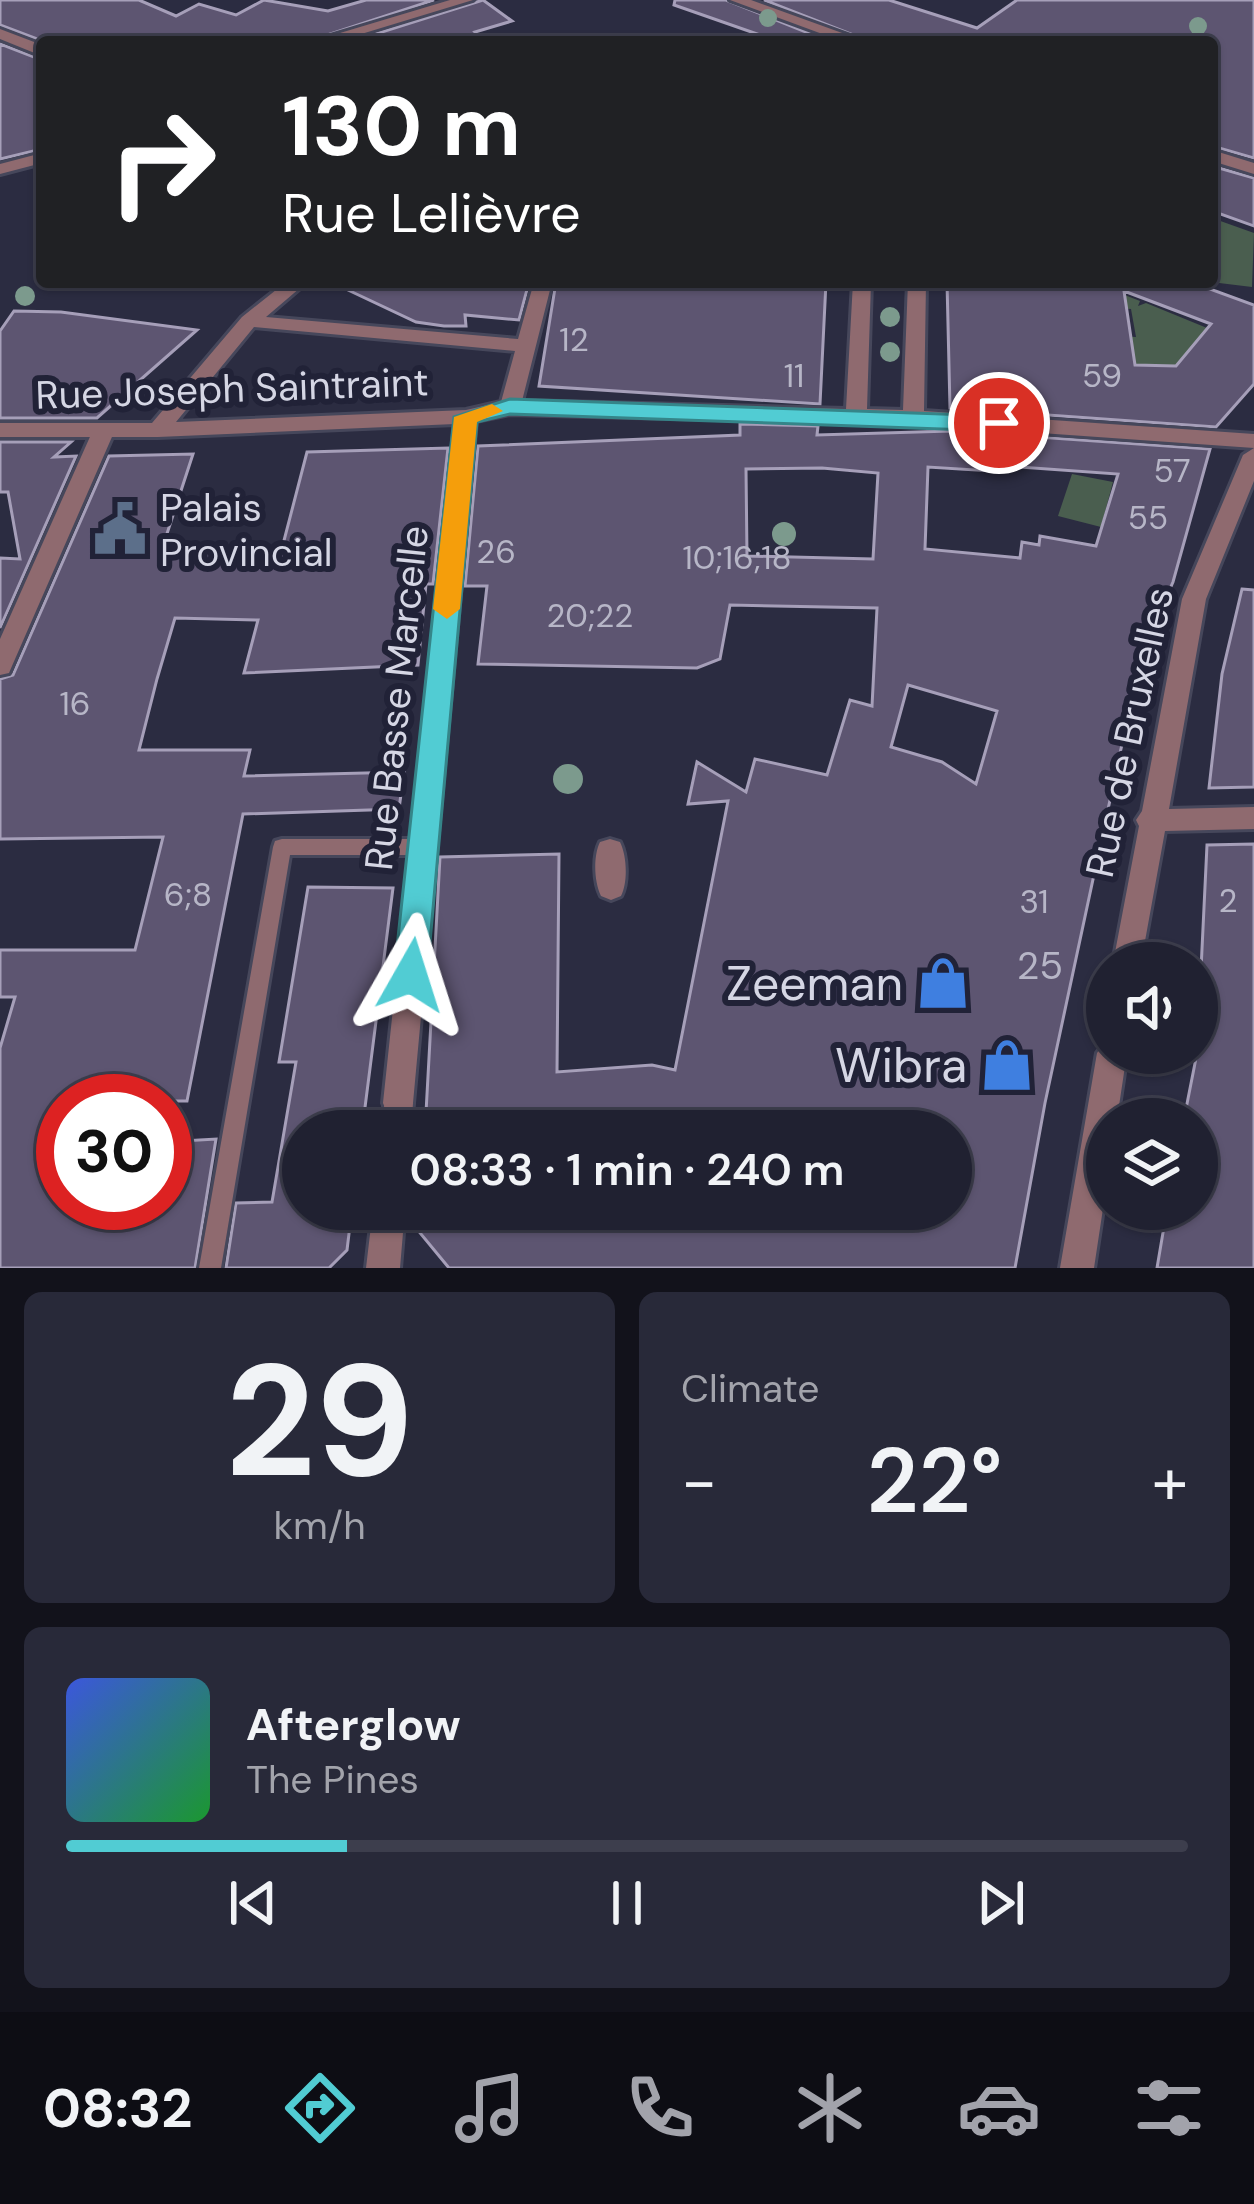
<!DOCTYPE html>
<meta charset="utf-8">
<style>
body{margin:0;font-family:"DM Sans",sans-serif;background:#282939;color:#f1f3f6;height:100vh;display:flex;flex-direction:column;font-size:45px;white-space:nowrap}
*{box-sizing:border-box;margin:0}
p{font-size:39px;color:#a2a3ab}
.icon{flex:none;width:66px;height:66px;fill:none;stroke:currentColor;stroke-width:2;stroke-linecap:round;stroke-linejoin:round}
.map{position:relative;height:1268px;overflow:hidden}
.panel{display:flex;flex-direction:column;gap:24px;padding:24px;background:#12121b;flex:1}
.panel>*{flex:none}
.guide{position:absolute;left:36px;top:36px;width:1182px;height:252px;border-radius:12px;box-shadow:0 3px 9px #0004,0 0 0 3px #3d3e4d;background:#202124;color:#fff;overflow:hidden}
.buttons{position:absolute;left:1086px;top:942px;display:grid;gap:24px}
.buttons a{display:grid;place-items:center;width:132px;height:132px;border-radius:50%;background:#202131;box-shadow:0 3px 9px #0004,0 0 0 3px #3d3e4d;font-size:60px}
.speed{position:absolute;left:36px;top:1074px;display:flex;gap:24px;font-size:60px;font-weight:700;text-align:center}
.speed>*{display:grid;place-content:center;width:156px;height:156px;border-radius:50%;background:#202131;box-shadow:0 3px 9px #0004,0 0 0 3px #3d3e4d;line-height:1}
.speed .limit{border:18px solid #d22;background:#fff;color:#111}
.pin{position:absolute;display:grid;place-items:center;width:102px;height:102px;color:#fff;margin:-51px;border:6px solid #fff;border-radius:50%;box-shadow:0 3px 12px #0007}
.me{position:absolute;width:132px;margin:-66px;rotate:6deg;stroke-linejoin:round;filter:drop-shadow(0 0 9px #0008)}
.turn{display:flex;align-items:center;gap:42px;height:252px;padding:0 48px;font-size:54px}
.turn .icon{width:156px;height:156px;stroke-width:2.5}
.turn b{display:block;font-size:84px;line-height:102px}
.big{font-size:90px;font-weight:600;line-height:1.1}
.panel .card{flex:1;display:flex;flex-direction:column;justify-content:center;gap:18px;min-width:0;padding:0 42px;border-radius:18px;background:#282939}
.panel .dial{align-items:center;gap:0}
.dial b{font-size:156px;line-height:1}
.song{display:flex;align-items:center;gap:36px}
.cover{width:144px;height:144px;border-radius:18px;background:linear-gradient(135deg,hsl(230 70% 55%),hsl(130 70% 35%))}
.played{height:12px;border-radius:6px;background:linear-gradient(90deg,#51ccd3 25%,#3d3e4d 25%)}
.keys{display:flex;justify-content:space-around;direction:ltr}
.heat{display:flex;justify-content:space-between;align-items:center;font-size:66px;direction:ltr}
.panel .tiles{flex:1;display:grid;gap:24px;grid-template-columns:1fr 1fr}
.card:last-child{grid-column:span 2}
.trip{position:absolute;left:282px;top:1110px;width:690px;height:120px;border-radius:60px;background:#202131;box-shadow:0 3px 9px #0004,0 0 0 3px #3d3e4d;font-weight:600;line-height:120px;text-align:center}
.dock{display:flex;height:192px;justify-content:space-around;align-items:center;background:#0d0d14;color:#a2a3ab}
.dock .icon{width:84px;height:84px}
.dock .current{color:#51ccd3}
.dock b{font-size:54px;color:#f1f3f6}
.map>svg:first-child{display:block}
</style>
<div class="map">
<svg width="1254" height="1268" viewBox="0 0 1254 1268">
<rect width="100%" height="100%" fill="#2b2c41"/>
<path fill="#4a5e4f" d="M1212,218L1254,233L1252,287L1211,282Z
M1117,292L1140,301L1138,306L1146,303L1207,328L1175,366L1115,364L1077,334L1136,337L1131,309L1089,305Z
M1072,474L1113,482L1101,527L1058,516Z"/>
<path fill="#5d5571" stroke="#a69fb9" stroke-width="3" fill-rule="evenodd" d="M0,0H139L176,16L199,4L236,15L264,0L328,11L366,0H434L306,42H45L0,25Z
M483,0L512,21L475,32L485,42H350Z
M675,0H726L831,42H763V36L674,5Z
M764,0H889L977,28L1017,0H1254V158L1212,146V42H871Z
M0,44L42,60V149L0,159Z
M1212,166L1254,178V226L1212,211Z
M331,282H529L519,320L465,315L466,326H444L416,322Z
M556,282H826L820,404L539,386Z
M947,282H1191L1254,305V384L1216,427L950,408ZM1124,291L1211,324L1176,366L1135,365Z
M14,311L61,312L197,330L97,418H0V331Z
M740,424L818,426L817,435L951,431L1210,449L1173,582L1142,651L1045,1103L1015,1268H449L411,1222L425,1209H695L785,1224V1209H951V1131H425L440,857L559,854L557,1072L652,1065L675,1070L728,801L688,804L697,762L746,792L755,759L827,775L850,700L872,706L877,608L730,605L720,659L697,668L478,664L487,586H465L478,446L740,435ZM991,465L1118,474L1096,546L1040,536L1039,545L1022,542L1020,558L925,549L928,467L991,471ZM822,468L878,473L873,559L747,556L746,469ZM908,685L997,711L976,784L942,762L891,747Z
M0,442H71L54,457L76,456L0,628V558L20,559L8,492H0Z
M448,448L433,584H426L418,665L244,673L258,620L175,618L157,679L139,750H250L244,776L404,772L399,809L243,814L187,1101H63V1203H165V1142L216,1139L195,1268H0V1048L15,997H0V950H135L163,837L0,839V679L13,675L109,456L193,454L161,552L280,556L307,452Z
M1242,589L1254,590V787L1209,788L1222,674Z
M1254,844V1268H1157L1167,1209H1197V1119H1184L1197,1053L1207,845Z
M308,887L393,888L362,1131H303V1209H352L347,1250L329,1268H226L236,1203L272,1202L296,1062H279Z"/>
<g fill="none" stroke-linecap="round" stroke-linejoin="round">
<g stroke="#46475b" stroke-width="6">
<path id="service" d="M282,839H423L430,841L432,847L430,853L423,855H290L221,1268H199L273,847L275,841Z"/>
</g>
<g stroke="#46475b" stroke-width="6">
<path id="pedestrian" d="M104,423L115,430L12,666L9,673L0,675V639L93,430Z
M610,839L620,842C627,856 628,882 621,896L611,900L601,896C594,882 593,856 600,842Z
M398,1088L409,1093L413,1103L411,1131H379L387,1093Z
M373,1209H405L400,1268H366Z"/>
</g>
<g stroke="#46475b" stroke-width="6">
<path id="minor" d="M450,0H473L335,42H310Z
M730,0H751L867,42H844Z
M0,29L42,45V56L0,39Z
M1212,150L1254,163V174L1212,161Z
M42,153V163L0,174V164Z
M286,282H307L266,317L518,339L534,282H552L522,401L846,409L853,282H871L867,409L903,410L908,282H926L924,411L1254,434V481L1206,599L1169,809L1254,807V829L1165,831L1141,963H1113L1139,826L1136,820L1142,811L1182,599L1243,455L1254,448L913,424L510,414L476,421L413,1103L409,1113L398,1118L387,1113L383,1103L455,424L158,437H0V423H152L242,317ZM254,327L515,351L501,402L466,410L176,422Z
M1107,1041V1053H1127L1117,1119H1107V1182L1094,1268H1060L1097,1053Z"/>
</g>
<use href="#service" fill="#8f6a6f" fill-rule="evenodd"/>
<use href="#pedestrian" fill="#8f6a6f" fill-rule="evenodd"/>
<use href="#minor" fill="#8f6a6f" fill-rule="evenodd"/>
</g>
<g fill="#7c9a8d">
<circle cx="768" cy="18" r="9"/>
<circle cx="1198" cy="26" r="9"/>
<circle cx="25" cy="296" r="10"/>
<circle cx="890" cy="317" r="10"/>
<circle cx="890" cy="352" r="10"/>
<circle cx="784" cy="534" r="12"/>
<circle cx="568" cy="779" r="15"/>
</g>
<path fill="#51ccd3" stroke="#358589" stroke-width="3" d="M510,399L999,416L1011,423L999,431L510,414L477,422L427,975L422,986L411,990L399,986L394,975L454,417Z"/>
<path fill="#f59e0b" d="M492,404L503,411L477,422L460,609L447,619L433,609L454,417Z"/>
<defs>
<g id="civic-bare" transform="scale(4.14)"><path d="M-.6-6.5H3V-4.5H.6V-3L4-1V1h2V6H-6V1h2V-1L-.6-3ZM-1.2 2.5V6h2.4V2.5Z" fill="#5c6f8a" stroke="#212237" stroke-width="2.5" paint-order="stroke"/></g>
<g id="shop-bare" transform="scale(4.14)"><path d="M-5-2.5h2.3a2.7 3.5 0 0 1 5.4 0H5L5.5 6h-11ZM-1.5-2.5h3a1.5 2.3 0 0 0-3 0Z" fill="#3f7fe0" stroke="#212237" stroke-width="2.5" paint-order="stroke"/></g>
</defs>
<g fill-rule="evenodd">
<use href="#civic-bare" x="120" y="529"/>
<use href="#shop-bare" x="943" y="983"/>
<use href="#shop-bare" x="1007" y="1065"/>
</g>
<g text-anchor="middle" stroke-width="12" stroke-linejoin="round" paint-order="stroke">
<g font-size="33" fill="#b7b6c7">
<text x="574" y="351">12</text>
<text x="794" y="387">11</text>
<text x="1102" y="387">59</text>
<text x="1172" y="482">57</text>
<text x="1148" y="529">55</text>
<text x="496" y="563">26</text>
<text x="737" y="569">10;16;18</text>
<text x="590" y="627">20;22</text>
<text x="75" y="715">16</text>
<text x="188" y="906">6;8</text>
<text x="1228" y="912">2</text>
<text x="1034" y="913">31</text>
</g>
<g font-size="39" fill="#d5d6e4" stroke="#212237">
<text transform="translate(232 388) rotate(-2)" y="14">Rue Joseph Saintraint</text>
<text transform="translate(396 698) rotate(-84)" y="14">Rue Basse Marcelle</text>
<text transform="translate(1129 732) rotate(-78)" y="14">Rue de Bruxelles</text>
</g>
<g font-size="39" fill="#d5d6e4" stroke="#212237" text-anchor="start">
<text x="160" y="521">Palais<tspan x="160" dy="45">Provincial</tspan></text>
</g>
<g font-size="39" fill="#b7b6c7">
<text x="1040" y="979">25</text>
</g>
<g font-size="48" fill="#d5d6e4" stroke="#212237" text-anchor="end">
<text x="903" y="1000">Zeeman</text>
<text x="967" y="1082">Wibra</text>
</g>
</g>
</svg>
<div class="buttons">
<a><svg class="icon" aria-label="sound" viewBox="0 0 24 24"><path d="M4 9h4l5-4v14l-5-4H4zM17 9q2 3 0 6"/></svg></a>
<a><svg class="icon" aria-label="layers" viewBox="0 0 24 24"><path d="M12 4l9 5-9 5-9-5zM3 14l9 5 9-5"/></svg></a>
</div>
<div class="speed"><div class="limit">30</div></div>
<div class="pin" style="left:999px;top:423px;background:#d93025"><svg class="icon" aria-label="arrive" viewBox="0 0 24 24"><path d="M6 21V4h12l-3 4 3 4H6"/></svg></div>
<svg class="me" style="left:411px;top:975px" viewBox="-20 -20 40 40"><path d="M0-17L14 15 0 8-14 15z" fill="#51ccd3" stroke="#fff" stroke-width="4"/></svg>
<div class="trip">08:33 · 1 min · 240 m</div>
<div class="guide">
<div class="turn"><svg class="icon" aria-label="right" viewBox="0 0 24 24"><path d="M7 20v-9h11M14 6l5 5-5 5"/></svg><div><b>130 m</b>Rue Lelièvre</div></div>
</div>
</div>
<section class="panel">
<div class="tiles">
<div class="card dial"><b>29</b><p>km/h</p></div>
<div class="card"><p>Climate</p>
<div class="heat"><a>−</a><b class="big">22°</b><a>+</a></div>
</div>
<div class="card">
<div class="song"><i class="cover"></i><div><b>Afterglow</b><p>The Pines</p></div></div>
<div class="played"></div>
<div class="keys"><svg class="icon" aria-label="previous" viewBox="0 0 24 24"><path d="M18 5L8 12l10 7zM5 5v14"/></svg><svg class="icon" aria-label="pause" viewBox="0 0 24 24"><path d="M8 5v14M16 5v14"/></svg><svg class="icon" aria-label="next" viewBox="0 0 24 24"><path d="M6 5l10 7-10 7zM19 5v14"/></svg></div>
</div>
</div>
</section>
<nav class="dock">
<b>08:32</b>
<svg class="icon current" aria-label="directions" viewBox="0 0 24 24"><path d="M12 3l9 9-9 9-9-9zM9 14v-3h6M13 9l2 2-2 2"/></svg>
<svg class="icon" aria-label="music" viewBox="0 0 24 24"><path d="M9 18V5l10-2v13"/><circle cx="6" cy="18" r="3"/><circle cx="16" cy="16" r="3"/></svg>
<svg class="icon" aria-label="phone" viewBox="0 0 24 24"><path d="M5 4h4l2 5-3 2q2 4 5 5l2-3 5 2v4C11 20 4 13 5 4z"/></svg>
<svg class="icon" aria-label="climate" viewBox="0 0 24 24"><path d="M12 3v18M4 7l16 10M4 17L20 7"/></svg>
<svg class="icon" aria-label="car" viewBox="0 0 24 24"><path d="M5 17H2v-5l4-1 3-4h7l3 4 3 1v5h-3M9 17h6M6 11h13"/><circle cx="7" cy="17" r="2"/><circle cx="17" cy="17" r="2"/></svg>
<svg class="icon" aria-label="filters" viewBox="0 0 24 24"><path d="M4 7h16M4 17h16"/><circle cx="9" cy="7" r="2"/><circle cx="15" cy="17" r="2"/></svg>
</nav>
